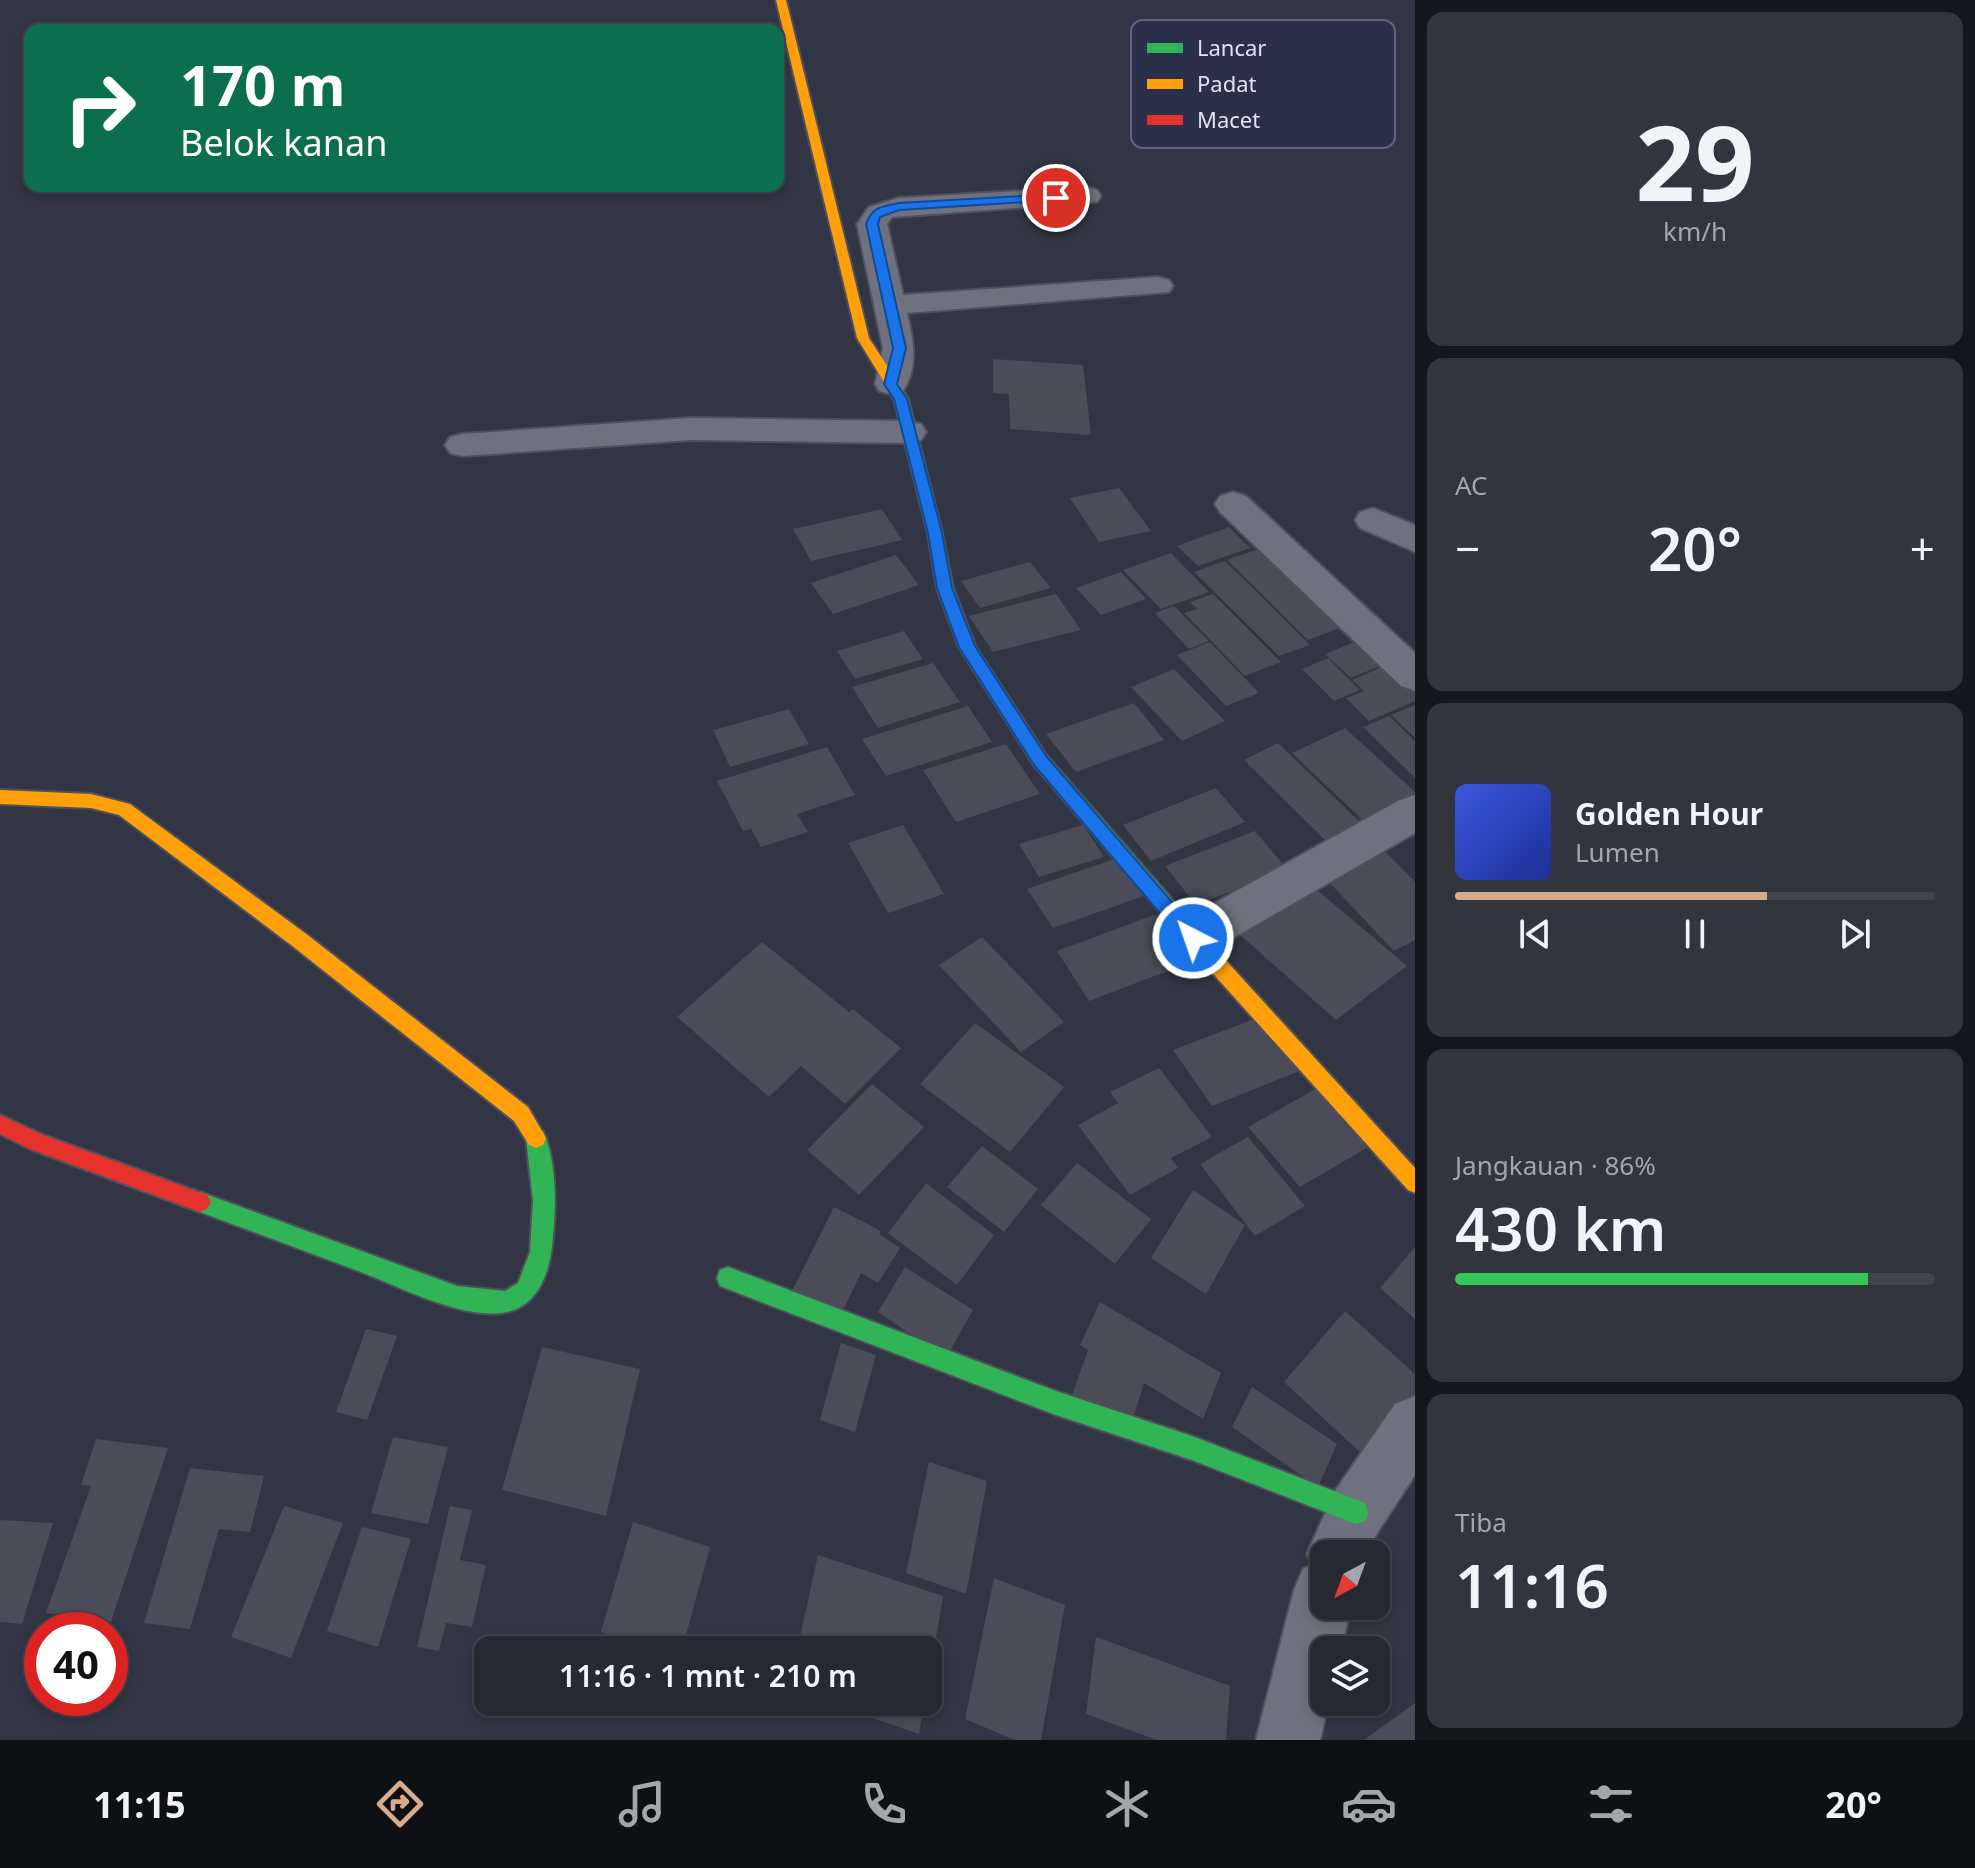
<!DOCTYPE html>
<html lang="id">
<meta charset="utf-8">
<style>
body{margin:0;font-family:"Noto Sans",sans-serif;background:#32343e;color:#f1f3f6;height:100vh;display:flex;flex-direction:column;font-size:30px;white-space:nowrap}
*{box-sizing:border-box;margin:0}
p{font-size:26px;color:#a4a6ac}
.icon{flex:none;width:44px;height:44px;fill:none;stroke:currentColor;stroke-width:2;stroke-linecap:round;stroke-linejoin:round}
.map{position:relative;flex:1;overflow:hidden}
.drawer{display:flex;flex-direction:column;gap:12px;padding:12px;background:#15161c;width:560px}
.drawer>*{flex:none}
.hud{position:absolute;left:24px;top:24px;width:760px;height:168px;border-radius:16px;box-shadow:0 4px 12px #0003,0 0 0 2px #42444d;background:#0b6e4f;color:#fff;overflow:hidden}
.needle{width:52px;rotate:221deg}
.fabs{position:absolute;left:1310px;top:1540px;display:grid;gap:16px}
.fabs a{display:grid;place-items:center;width:80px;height:80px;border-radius:16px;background:#262832;box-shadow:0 4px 12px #0003,0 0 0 2px #42444d;font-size:40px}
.speed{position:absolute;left:24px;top:1612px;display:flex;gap:16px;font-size:40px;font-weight:700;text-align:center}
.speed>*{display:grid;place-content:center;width:104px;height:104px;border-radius:50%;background:#262832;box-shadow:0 4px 12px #0003,0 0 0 2px #42444d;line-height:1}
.speed .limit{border:12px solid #d22;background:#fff;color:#111}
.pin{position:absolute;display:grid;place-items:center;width:68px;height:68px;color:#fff;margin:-34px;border:4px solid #fff;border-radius:50%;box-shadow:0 2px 8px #0007}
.me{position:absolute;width:88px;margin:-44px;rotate:319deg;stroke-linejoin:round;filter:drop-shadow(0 0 6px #0008)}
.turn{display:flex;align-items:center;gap:28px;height:168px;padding:0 24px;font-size:36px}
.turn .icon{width:104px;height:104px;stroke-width:2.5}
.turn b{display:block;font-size:56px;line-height:68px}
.big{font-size:60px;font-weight:600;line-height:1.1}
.drawer .card{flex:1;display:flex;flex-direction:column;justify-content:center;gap:12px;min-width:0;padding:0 28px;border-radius:16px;background:#32343e}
.drawer .dial{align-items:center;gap:0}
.dial b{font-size:104px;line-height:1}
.song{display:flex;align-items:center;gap:24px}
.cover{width:96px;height:96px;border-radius:12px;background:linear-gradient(135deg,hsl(230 70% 55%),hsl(230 70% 35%))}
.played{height:8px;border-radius:4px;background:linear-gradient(90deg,#d6ab8b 65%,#42444d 65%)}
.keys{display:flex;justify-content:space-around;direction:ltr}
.heat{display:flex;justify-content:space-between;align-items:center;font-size:44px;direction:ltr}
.charge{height:12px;border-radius:6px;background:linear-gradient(90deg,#34c759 86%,#42444d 0)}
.trip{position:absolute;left:474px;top:1636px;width:468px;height:80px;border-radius:16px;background:#262832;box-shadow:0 4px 12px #0003,0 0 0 2px #42444d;font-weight:600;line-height:80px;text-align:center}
.tabs{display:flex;height:128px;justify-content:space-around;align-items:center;background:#0f1014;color:#a4a6ac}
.tabs .icon{width:56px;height:56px}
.tabs .active{color:#d6ab8b}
.tabs b{font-size:36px;color:#f1f3f6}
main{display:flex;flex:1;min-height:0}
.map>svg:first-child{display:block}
</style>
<main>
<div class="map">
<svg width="1415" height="1740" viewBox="0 0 1415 1740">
<rect width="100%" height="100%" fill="#323543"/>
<path fill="#4c4c58" d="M993,359L1083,365L1091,435L1010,429L1009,394L993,393Z
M1119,488L1151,531L1099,542L1070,498Z
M882,509L902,540L811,561L793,529Z
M1229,527L1250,548L1198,566L1177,546Z
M1264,547L1347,625L1308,640L1227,560Z
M1171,553L1209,592L1161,609L1123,570Z
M896,555L919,585L833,614L811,583Z
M1225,561L1253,588L1310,645L1279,656L1194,572Z
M1030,562L1051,588L980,608L961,581Z
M1121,572L1146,599L1101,615L1076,588Z
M1056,594L1081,630L993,652L969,616Z
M1213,594L1281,662L1245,676L1184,613L1197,609L1190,602Z
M1174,606L1209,641L1189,649L1155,613Z
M904,631L923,659L855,679L837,651Z
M1364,638L1390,662L1351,678L1325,654Z
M1210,642L1259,693L1226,706L1177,655Z
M1328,658L1360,690L1334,701L1302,669Z
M933,663L960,702L878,728L852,687Z
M1384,666L1415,694V701L1369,721L1346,698L1364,691L1352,680Z
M1174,669L1225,721L1182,741L1131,687Z
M1134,703L1164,740L1076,772L1046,734Z
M1415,705V738L1391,715Z
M968,706L992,742L886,776L862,739Z
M789,709L809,744L730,767L713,730Z
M1389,716L1415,741V778L1363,727Z
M1345,728L1415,792V805L1371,828L1292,753Z
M1278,743L1367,829L1332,847L1244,760Z
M1006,744L1040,794L956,822L923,770Z
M827,747L855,795L797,814L808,832L761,847L751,829L743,831L717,781Z
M1216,788L1245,822L1151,861L1123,825Z
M903,825L944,894L888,913L848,843Z
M1083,825L1104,857L1039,877L1019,844Z
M1255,831L1287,869L1196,905L1165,866Z
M1385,851L1415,882V940L1394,951L1326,879Z
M1117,858L1144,896L1053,928L1027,889Z
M1310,884L1407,966L1336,1020L1239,934Z
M1162,912L1196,960L1089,1001L1057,951Z
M982,937L1064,1022L1021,1052L939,965Z
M762,942L849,1012L853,1009L901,1048L845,1104L801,1066L769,1097L677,1017Z
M1262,1016L1302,1070L1212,1106L1173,1050Z
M975,1023L1064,1087L1010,1152L920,1084Z
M1159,1068L1212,1137L1171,1158L1178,1168L1130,1195L1078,1125L1118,1103L1110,1092Z
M872,1084L924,1127L859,1195L807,1150Z
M1319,1087L1370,1146L1300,1187L1248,1127Z
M1248,1137L1305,1206L1255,1236L1200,1164Z
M982,1146L1038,1189L1004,1232L947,1187Z
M1077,1163L1151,1219L1115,1264L1041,1205Z
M926,1183L994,1235L957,1285L888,1233Z
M1193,1190L1245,1225L1206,1294L1151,1258Z
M834,1207L881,1231L879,1234L900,1248L878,1283L861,1273L839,1318L791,1293Z
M1415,1247V1319L1380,1288Z
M905,1267L973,1310L946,1358L878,1312Z
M1100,1302L1221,1373L1203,1419L1144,1383L1131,1425L1072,1395L1088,1350L1080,1345Z
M1345,1311L1415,1374V1418L1375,1466L1284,1382Z
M366,1329L397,1336L367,1420L336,1412Z
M841,1343L876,1355L855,1432L820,1420Z
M542,1347L640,1369L606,1516L502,1490Z
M1252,1387L1337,1444L1318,1487L1232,1427Z
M393,1437L448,1447L428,1524L371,1513Z
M96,1439L168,1448L111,1622L46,1613L91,1486L81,1485Z
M929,1462L987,1481L966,1594L906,1573Z
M190,1468L264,1476L250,1532L219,1529L190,1629L144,1623Z
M284,1506L343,1523L291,1658L231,1637Z
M450,1506L472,1510L460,1560L486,1565L472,1627L446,1623L439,1651L417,1647Z
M0,1520L53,1523L22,1624L0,1622Z
M633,1522L710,1547L682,1650H655L601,1632Z
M362,1527L411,1539L378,1647L327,1631Z
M818,1555L943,1596L930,1674L928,1650H797Z
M994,1578L1065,1605L1041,1740H1015L965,1719Z
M1096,1637L1230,1686L1226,1740H1157L1086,1714Z
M826,1702H925L919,1734Z
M1415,1703V1740H1364Z"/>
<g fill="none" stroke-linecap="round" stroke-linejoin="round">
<g stroke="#4e515d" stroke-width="4">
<path id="street" d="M1087,187L1097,190L1101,196L1097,202L892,217L887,224L903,295L1158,277L1169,280L1173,286L1169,292L907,313C913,339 919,367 903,391L891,394L879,391L875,384L883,348L857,224L869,207L899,198Z
M691,418L909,421L921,424L926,432L921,440L909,443L691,440L462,456L450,453L445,445L450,437L462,434Z
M1233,492L1246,496L1415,653V691L1401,686L1220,512L1215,504L1220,496Z
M1373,508L1415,525V552L1360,528L1355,520L1360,512Z
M1415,795V833L1209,952L1193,957L1177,952L1170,938L1177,924L1400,800Z
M1415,1396V1475L1377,1533L1367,1554H1324V1606H1351L1341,1650H1324V1702H1329L1320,1740H1256L1294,1590L1303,1569L1312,1565L1307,1554L1335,1491L1395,1404Z"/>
</g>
<g stroke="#4e515d" stroke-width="4">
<path id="fast" d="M892,380L897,381L908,399L942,533L953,588L975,646L1046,755L1220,954L1222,960L1220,966L1213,968L1206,966L1034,765L959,647L937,588L928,533L894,399L885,384Z
M536,1128L543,1131C558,1165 556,1211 552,1246C549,1274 537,1306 507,1312C465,1321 400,1287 361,1272C307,1252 254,1232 200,1212L193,1209L189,1202L193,1195L200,1192L457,1286L505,1291L518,1283L530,1252L533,1201L526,1138L529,1131Z
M728,1267L1056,1391L1192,1436L1365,1503L1368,1512L1365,1521L1356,1524L1192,1460L1056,1415L720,1286L717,1278L720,1270Z"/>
</g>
<g stroke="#4e515d" stroke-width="4">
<path id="slow" d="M776,0H786L869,338L899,384L897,387H887L857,338Z
M0,790L91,794L130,804L305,933L528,1107L546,1138L543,1145L536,1148L529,1145L514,1121L291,945L119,815L91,808L0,804Z
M1213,952L1220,954L1415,1168V1193L1408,1190L1206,966L1204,960L1206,954Z"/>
</g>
<g stroke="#4e515d" stroke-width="4">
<path id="jam" d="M0,1115L43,1135L207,1195L211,1202L207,1209L200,1212L30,1149L0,1134Z"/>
</g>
<use href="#street" fill="#6f727e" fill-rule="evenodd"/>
<use href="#fast" fill="#30b455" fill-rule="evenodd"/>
<use href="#slow" fill="#ff9f0a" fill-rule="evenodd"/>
<use href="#jam" fill="#e5322d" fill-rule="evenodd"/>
</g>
<path fill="#1a73e8" stroke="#114b97" stroke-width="2" d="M1056,194L1061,198L1060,200L899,210L880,217L878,224L906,348L897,384L907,399L942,533L952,588L975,646L1046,756L1199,933L1202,938L1199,944H1186L1034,765L959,647L937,588L928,533L894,399L884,384L893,348L866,224C872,207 882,206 899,203Z"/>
<rect x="1131" y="20" width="264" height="128" rx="12" fill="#2b304a" stroke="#61657d" stroke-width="2"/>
<rect x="1147" y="43" width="36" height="10" fill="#30b455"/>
<rect x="1147" y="79" width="36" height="10" fill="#ff9f0a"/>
<rect x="1147" y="115" width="36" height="10" fill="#e5322d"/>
<g font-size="22" fill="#dee2f4">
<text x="1197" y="56">Lancar</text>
<text x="1197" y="92">Padat</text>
<text x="1197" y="128">Macet</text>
</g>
</svg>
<div class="fabs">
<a><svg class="needle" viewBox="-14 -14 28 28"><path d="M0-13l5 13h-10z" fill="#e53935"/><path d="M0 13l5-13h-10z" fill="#a4a6ac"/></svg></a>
<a><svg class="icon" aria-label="layers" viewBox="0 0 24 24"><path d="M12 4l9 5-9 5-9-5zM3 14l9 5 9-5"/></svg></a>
</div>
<div class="speed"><div class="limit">40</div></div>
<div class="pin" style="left:1056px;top:198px;background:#d93025"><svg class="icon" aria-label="arrive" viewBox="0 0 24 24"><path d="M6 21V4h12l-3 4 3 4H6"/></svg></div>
<svg class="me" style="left:1193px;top:938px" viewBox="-20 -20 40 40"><circle r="17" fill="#1a73e8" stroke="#fff" stroke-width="3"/><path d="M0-11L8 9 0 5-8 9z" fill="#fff"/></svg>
<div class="trip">11:16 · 1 mnt · 210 m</div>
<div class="hud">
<div class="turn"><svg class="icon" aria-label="right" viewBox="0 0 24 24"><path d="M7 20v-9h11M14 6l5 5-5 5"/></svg><div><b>170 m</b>Belok kanan</div></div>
</div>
</div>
<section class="drawer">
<div class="card dial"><b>29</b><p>km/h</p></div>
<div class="card"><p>AC</p>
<div class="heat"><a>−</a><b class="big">20°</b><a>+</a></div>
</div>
<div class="card">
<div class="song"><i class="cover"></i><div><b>Golden Hour</b><p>Lumen</p></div></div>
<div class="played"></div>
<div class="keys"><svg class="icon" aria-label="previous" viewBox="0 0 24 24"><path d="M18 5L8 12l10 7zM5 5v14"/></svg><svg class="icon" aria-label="pause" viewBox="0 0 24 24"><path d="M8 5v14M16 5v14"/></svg><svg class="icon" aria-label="next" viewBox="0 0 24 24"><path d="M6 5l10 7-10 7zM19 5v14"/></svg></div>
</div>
<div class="card"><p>Jangkauan · 86%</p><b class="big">430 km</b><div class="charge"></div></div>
<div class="card"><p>Tiba</p><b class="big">11:16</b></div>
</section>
</main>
<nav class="tabs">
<b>11:15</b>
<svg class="icon active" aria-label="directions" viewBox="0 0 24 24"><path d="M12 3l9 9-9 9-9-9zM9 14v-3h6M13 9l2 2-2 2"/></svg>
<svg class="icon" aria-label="music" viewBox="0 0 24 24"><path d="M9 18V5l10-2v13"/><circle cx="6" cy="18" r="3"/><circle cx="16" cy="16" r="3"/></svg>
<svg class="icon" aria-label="phone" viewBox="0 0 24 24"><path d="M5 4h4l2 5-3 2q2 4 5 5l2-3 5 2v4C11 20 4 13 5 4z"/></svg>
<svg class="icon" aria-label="climate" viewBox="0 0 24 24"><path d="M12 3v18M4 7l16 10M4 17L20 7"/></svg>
<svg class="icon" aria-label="car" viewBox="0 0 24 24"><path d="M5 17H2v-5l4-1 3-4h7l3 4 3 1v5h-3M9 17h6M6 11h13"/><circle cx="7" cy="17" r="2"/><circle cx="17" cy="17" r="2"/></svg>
<svg class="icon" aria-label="filters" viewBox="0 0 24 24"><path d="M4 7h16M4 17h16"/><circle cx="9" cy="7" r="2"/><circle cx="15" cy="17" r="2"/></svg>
<b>20°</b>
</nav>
